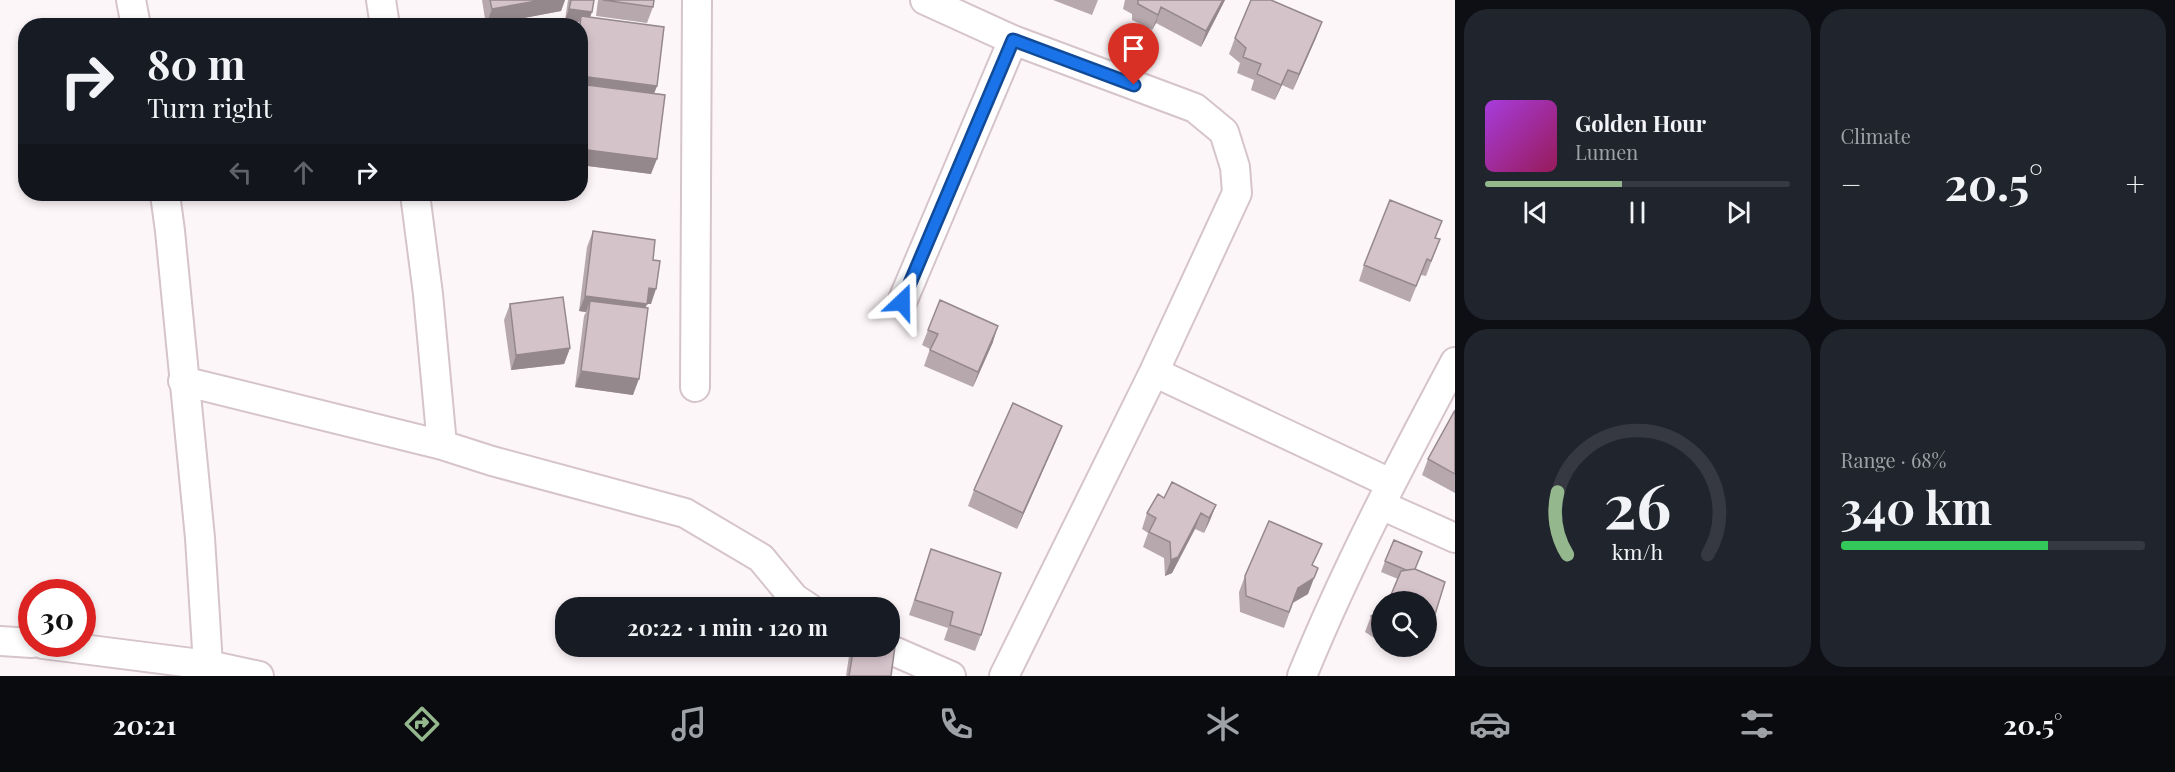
<!DOCTYPE html>
<meta charset="utf-8">
<style>
body{margin:0;font-family:"Playfair Display",serif;background:#20242c;color:#f1f3f6;height:100vh;display:flex;flex-direction:column;font-size:22px;white-space:nowrap}
*{box-sizing:border-box;margin:0}
p{font-size:20px;color:#9ea1a6}
.icon{flex:none;width:33px;height:33px;fill:none;stroke:currentColor;stroke-width:2;stroke-linecap:round;stroke-linejoin:round}
.map{position:relative;flex:1;overflow:hidden}
.side{display:flex;flex-direction:column;gap:9px;padding:9px;background:#0d0f14;width:720px}
.side>*{flex:none}
.banner{position:absolute;left:18px;top:18px;width:570px;height:183px;border-radius:24px;box-shadow:0 3px 9px #0003;background:#171b24;color:#f1f3f6;overflow:hidden}
.buttons{position:absolute;left:1371px;top:591px;display:grid;gap:12px}
.buttons a{display:grid;place-items:center;width:66px;height:66px;border-radius:50%;background:#171b24;box-shadow:0 3px 9px #0003;font-size:30px}
.speed{position:absolute;left:18px;top:579px;display:flex;gap:12px;font-size:30px;font-weight:700;text-align:center}
.speed>*{display:grid;place-content:center;width:78px;height:78px;border-radius:50%;background:#171b24;box-shadow:0 3px 9px #0003;line-height:1}
.speed .limit{border:9px solid #d22;background:#fff;color:#111}
.pin{position:absolute;display:grid;place-items:center;width:51px;height:51px;color:#fff;margin:-62px -26px;border-radius:50% 50% 50% 0;rotate:-45deg;box-shadow:0 0 6px #0007}
.pin .icon{rotate:45deg}
.me{position:absolute;width:66px;margin:-33px;rotate:23deg;stroke-linejoin:round;filter:drop-shadow(0 0 4px #0008)}
.turn{display:flex;align-items:center;gap:21px;height:126px;padding:0 30px;font-size:27px}
.turn .icon{width:78px;height:78px;stroke-width:2.5}
.turn b{display:block;font-size:42px;line-height:51px}
.lanes{display:flex;align-items:center;height:57px;padding:0 30px;background:#0003;justify-content:center;gap:30px;direction:ltr}
.lanes .off{opacity:.35}
.big{font-size:45px;font-weight:700;line-height:1.1}
.side .tile{flex:1;display:flex;flex-direction:column;justify-content:center;gap:9px;min-width:0;padding:0 21px;border-radius:24px;background:#20242c}
.side .dial{align-items:center;gap:0}
.dial svg{height:156px;overflow:visible;fill:none;stroke:#363941;stroke-width:7;stroke-linecap:round;text-anchor:middle}
.dial text{fill:#f1f3f6;stroke:none}
.song{display:flex;align-items:center;gap:18px}
.cover{width:72px;height:72px;border-radius:9px;background:linear-gradient(135deg,hsl(280 70% 55%),hsl(330 70% 35%))}
.played{height:6px;border-radius:3px;background:linear-gradient(90deg,#94b78e 45%,#363941 45%)}
.keys{display:flex;justify-content:space-around;direction:ltr}
.heat{display:flex;justify-content:space-between;align-items:center;font-size:33px;direction:ltr}
.charge{height:9px;border-radius:4px;background:linear-gradient(90deg,#34c759 68%,#363941 0)}
.side .tiles{flex:1;display:grid;gap:9px;grid-template-columns:repeat(2,1fr)}
.trip{position:absolute;left:555px;top:597px;width:345px;height:60px;border-radius:24px;background:#171b24;box-shadow:0 3px 9px #0003;font-weight:700;line-height:60px;text-align:center}
.menu{display:flex;height:96px;justify-content:space-around;align-items:center;background:#090b0e;color:#9ea1a6}
.menu .icon{width:42px;height:42px}
.menu .current{color:#94b78e}
.menu b{font-size:27px;color:#f1f3f6}
main{display:flex;flex:1;min-height:0}
.map>svg:first-child{display:block}
</style>
<main>
<div class="map">
<svg width="1455" height="676" viewBox="0 0 1455 676">
<rect width="100%" height="100%" fill="#fdf6f9"/>
<g fill="none" stroke-linecap="round" stroke-linejoin="round">
<g stroke="#d6c4cb" stroke-width="32">
<path id="minor" d="M131,0L136,26
M381,0L385,26
M925,0L1013,40L1195,108L1224,132L1235,167L1237,193L1154,372L1004,676
M165,194L170,231L200,538L208,665
M415,194L428,294L442,445
M902,302L1013,40
M1154,372L1390,483
M183,381L442,445L492,461L685,513L761,558L794,598L809,608
M695,387L697,0
M1381,505L1455,538
M0,641L32,643
M43,644L208,665L259,676
M882,646L951,676
M1302,676C1346,568 1400,465 1455,362"/>
</g>
<use href="#minor" stroke="#fff" stroke-width="28"/>
</g>
<path fill="#b7a8ae" d="M482,0H565L561,11L486,25Z
M568,0H594L590,17L657,86L654,93L651,174L580,165V107L581,100L584,93L580,92V26H578L579,22L565,20Z
M598,0H654L653,7L647,23L596,16Z
M1053,0H1098L1092,15Z
M1125,0H1225L1201,47L1156,23L1152,30L1132,20V14L1123,9Z
M1322,22L1293,90L1282,85L1275,100L1251,90L1254,80L1237,73L1240,63L1229,54L1235,38Z
M593,231L653,260L651,304H647L645,308L633,395L575,387L584,316L586,312L579,311L587,247Z
M1436,238L1440,239L1434,255L1426,276L1421,275L1410,302L1359,281L1364,265Z
M510,304L570,348L564,364L511,370L504,320Z
M928,330L993,342L973,387L924,366L930,349L922,345Z
M1455,410V493L1422,475L1428,459Z
M1056,441L1017,529L968,506L974,490Z
M1164,498L1216,505L1210,520L1204,533L1195,529L1172,573L1165,576L1164,558L1143,547L1148,533L1142,529L1147,513Z
M931,549L981,635L975,651L944,640L948,628L909,615Z
M1422,552L1398,579L1381,572L1385,561Z
M1313,565L1308,594L1293,603L1284,628L1240,612L1239,592L1245,576Z
M1382,609V643L1365,632L1371,616Z
M852,646H890L891,676H846L849,656Z
M1386,646H1420L1417,651L1396,653Z"/>
<path fill="#95888d" d="M542,0H565L561,11L486,25L492,9Z
M1223,0H1225L1201,47L1206,31Z
M1161,7L1156,23L1152,30L1158,15Z
M569,9L592,12L588,23L581,16L579,22L565,20Z
M1322,22L1316,38L1293,90L1299,74Z
M1288,70L1282,85L1275,100L1281,85Z
M580,76L657,86L651,101L587,85L584,93L580,92Z
M580,149L657,159L651,174L580,165Z
M649,288L656,289L651,304H647L641,320L590,301L586,312L579,311L585,296Z
M998,326L993,342L973,387L978,372Z
M570,348L564,364L511,370L516,355Z
M581,371L639,379L633,395L575,387Z
M1062,426L1056,441L1017,529L1023,513Z
M1216,505L1210,520L1204,533L1209,518Z
M1201,513L1195,529L1172,573L1165,576L1171,560Z
M1318,568L1308,594L1292,603L1298,588Z
M1433,621L1427,637L1426,638V630Z
M1398,646H1420L1417,651L1396,653Z"/>
<path fill="#d5c3ca" stroke="#95888d" stroke-width="1.5" d="M490,0H542L492,9Z
M571,0H594L592,12L569,9Z
M603,0H654L653,7Z
M1138,0H1223L1206,31L1161,7L1158,15L1138,4Z
M1251,0H1271L1322,22L1299,74L1288,70L1281,85L1257,74L1261,64L1243,57L1246,48L1235,38Z
M581,16L664,27L657,86L580,76V26Z
M587,85L665,95L657,159L580,149V136Z
M1390,200L1442,221L1435,238L1440,239L1431,261L1427,259L1416,286L1364,265Z
M593,231L655,240L653,260L660,261L656,289L649,288L647,304L585,296Z
M563,297L570,348L516,355L510,304Z
M940,300L998,326L978,372L930,350L938,334L928,330Z
M590,301L648,308L639,379L581,371Z
M1013,403L1062,426L1023,513L974,490Z
M1455,410V474L1428,459Z
M1172,482L1216,505L1209,518L1201,513L1178,557L1171,560L1170,542L1149,532L1156,518L1147,513L1158,494L1164,498Z
M1269,521L1322,544L1312,565L1318,568L1314,578L1298,588L1289,612L1246,596L1245,576Z
M1394,540L1422,552L1415,569L1406,570L1385,561Z
M931,549L1001,573L981,635L950,625L953,612L915,600Z
M1415,569L1445,582L1433,621L1426,630V602H1388L1401,571Z
M1382,609V624L1371,616Z
M890,645L895,646L891,676H849L854,646H890Z"/>
<g fill="none" stroke-linecap="round" stroke-linejoin="round">
<g stroke="#114b97" stroke-width="15">
<path id="route" d="M902,302L1013,40L1134,85"/>
</g>
<use href="#route" stroke="#1a73e8" stroke-width="10"/>
</g>
</svg>
<div class="buttons">
<a><svg class="icon" aria-label="search" viewBox="0 0 24 24"><circle cx="10" cy="10" r="6"/><path d="M15 15l6 6"/></svg></a>
</div>
<div class="speed"><div class="limit">30</div></div>
<div class="pin" style="left:1134px;top:85px;background:#d93025"><svg class="icon" aria-label="arrive" viewBox="0 0 24 24"><path d="M6 21V4h12l-3 4 3 4H6"/></svg></div>
<svg class="me" style="left:902px;top:302px" viewBox="-20 -20 40 40"><path d="M0-17L14 15 0 8-14 15z" fill="#1a73e8" stroke="#fff" stroke-width="4"/></svg>
<div class="trip">20:22 · 1 min · 120 m</div>
<div class="banner">
<div class="turn"><svg class="icon" aria-label="right" viewBox="0 0 24 24"><path d="M7 20v-9h11M14 6l5 5-5 5"/></svg><div><b>80 m</b>Turn right</div></div>
<div class="lanes"><svg class="icon off" aria-label="left" viewBox="0 0 24 24"><path d="M17 20v-9H6M10 6l-5 5 5 5"/></svg><svg class="icon off" aria-label="ahead" viewBox="0 0 24 24"><path d="M12 20V5M6 11l6-6 6 6"/></svg><svg class="icon" aria-label="right" viewBox="0 0 24 24"><path d="M7 20v-9h11M14 6l5 5-5 5"/></svg></div>
</div>
</div>
<section class="side">
<div class="tiles">
<div class="tile">
<div class="song"><i class="cover"></i><div><b>Golden Hour</b><p>Lumen</p></div></div>
<div class="played"></div>
<div class="keys"><svg class="icon" aria-label="previous" viewBox="0 0 24 24"><path d="M18 5L8 12l10 7zM5 5v14"/></svg><svg class="icon" aria-label="pause" viewBox="0 0 24 24"><path d="M8 5v14M16 5v14"/></svg><svg class="icon" aria-label="next" viewBox="0 0 24 24"><path d="M6 5l10 7-10 7zM19 5v14"/></svg></div>
</div>
<div class="tile"><p>Climate</p>
<div class="heat"><a>−</a><b class="big">20.5°</b><a>+</a></div>
</div>
<div class="tile dial"><svg viewBox="0 0 100 80">
<path d="M14 69A42 42 0 1 1 86 69"/>
<path d="M14 69A42 42 0 0 1 9 37" stroke="#94b78e"/>
<text x="50" y="56" font-size="32" font-weight="700">26</text>
<text x="50" y="72" font-size="11">km/h</text>
</svg></div>
<div class="tile"><p>Range · 68%</p><b class="big">340 km</b><div class="charge"></div></div>
</div>
</section>
</main>
<nav class="menu">
<b>20:21</b>
<svg class="icon current" aria-label="directions" viewBox="0 0 24 24"><path d="M12 3l9 9-9 9-9-9zM9 14v-3h6M13 9l2 2-2 2"/></svg>
<svg class="icon" aria-label="music" viewBox="0 0 24 24"><path d="M9 18V5l10-2v13"/><circle cx="6" cy="18" r="3"/><circle cx="16" cy="16" r="3"/></svg>
<svg class="icon" aria-label="phone" viewBox="0 0 24 24"><path d="M5 4h4l2 5-3 2q2 4 5 5l2-3 5 2v4C11 20 4 13 5 4z"/></svg>
<svg class="icon" aria-label="climate" viewBox="0 0 24 24"><path d="M12 3v18M4 7l16 10M4 17L20 7"/></svg>
<svg class="icon" aria-label="car" viewBox="0 0 24 24"><path d="M5 17H2v-5l4-1 3-4h7l3 4 3 1v5h-3M9 17h6M6 11h13"/><circle cx="7" cy="17" r="2"/><circle cx="17" cy="17" r="2"/></svg>
<svg class="icon" aria-label="filters" viewBox="0 0 24 24"><path d="M4 7h16M4 17h16"/><circle cx="9" cy="7" r="2"/><circle cx="15" cy="17" r="2"/></svg>
<b>20.5°</b>
</nav>
